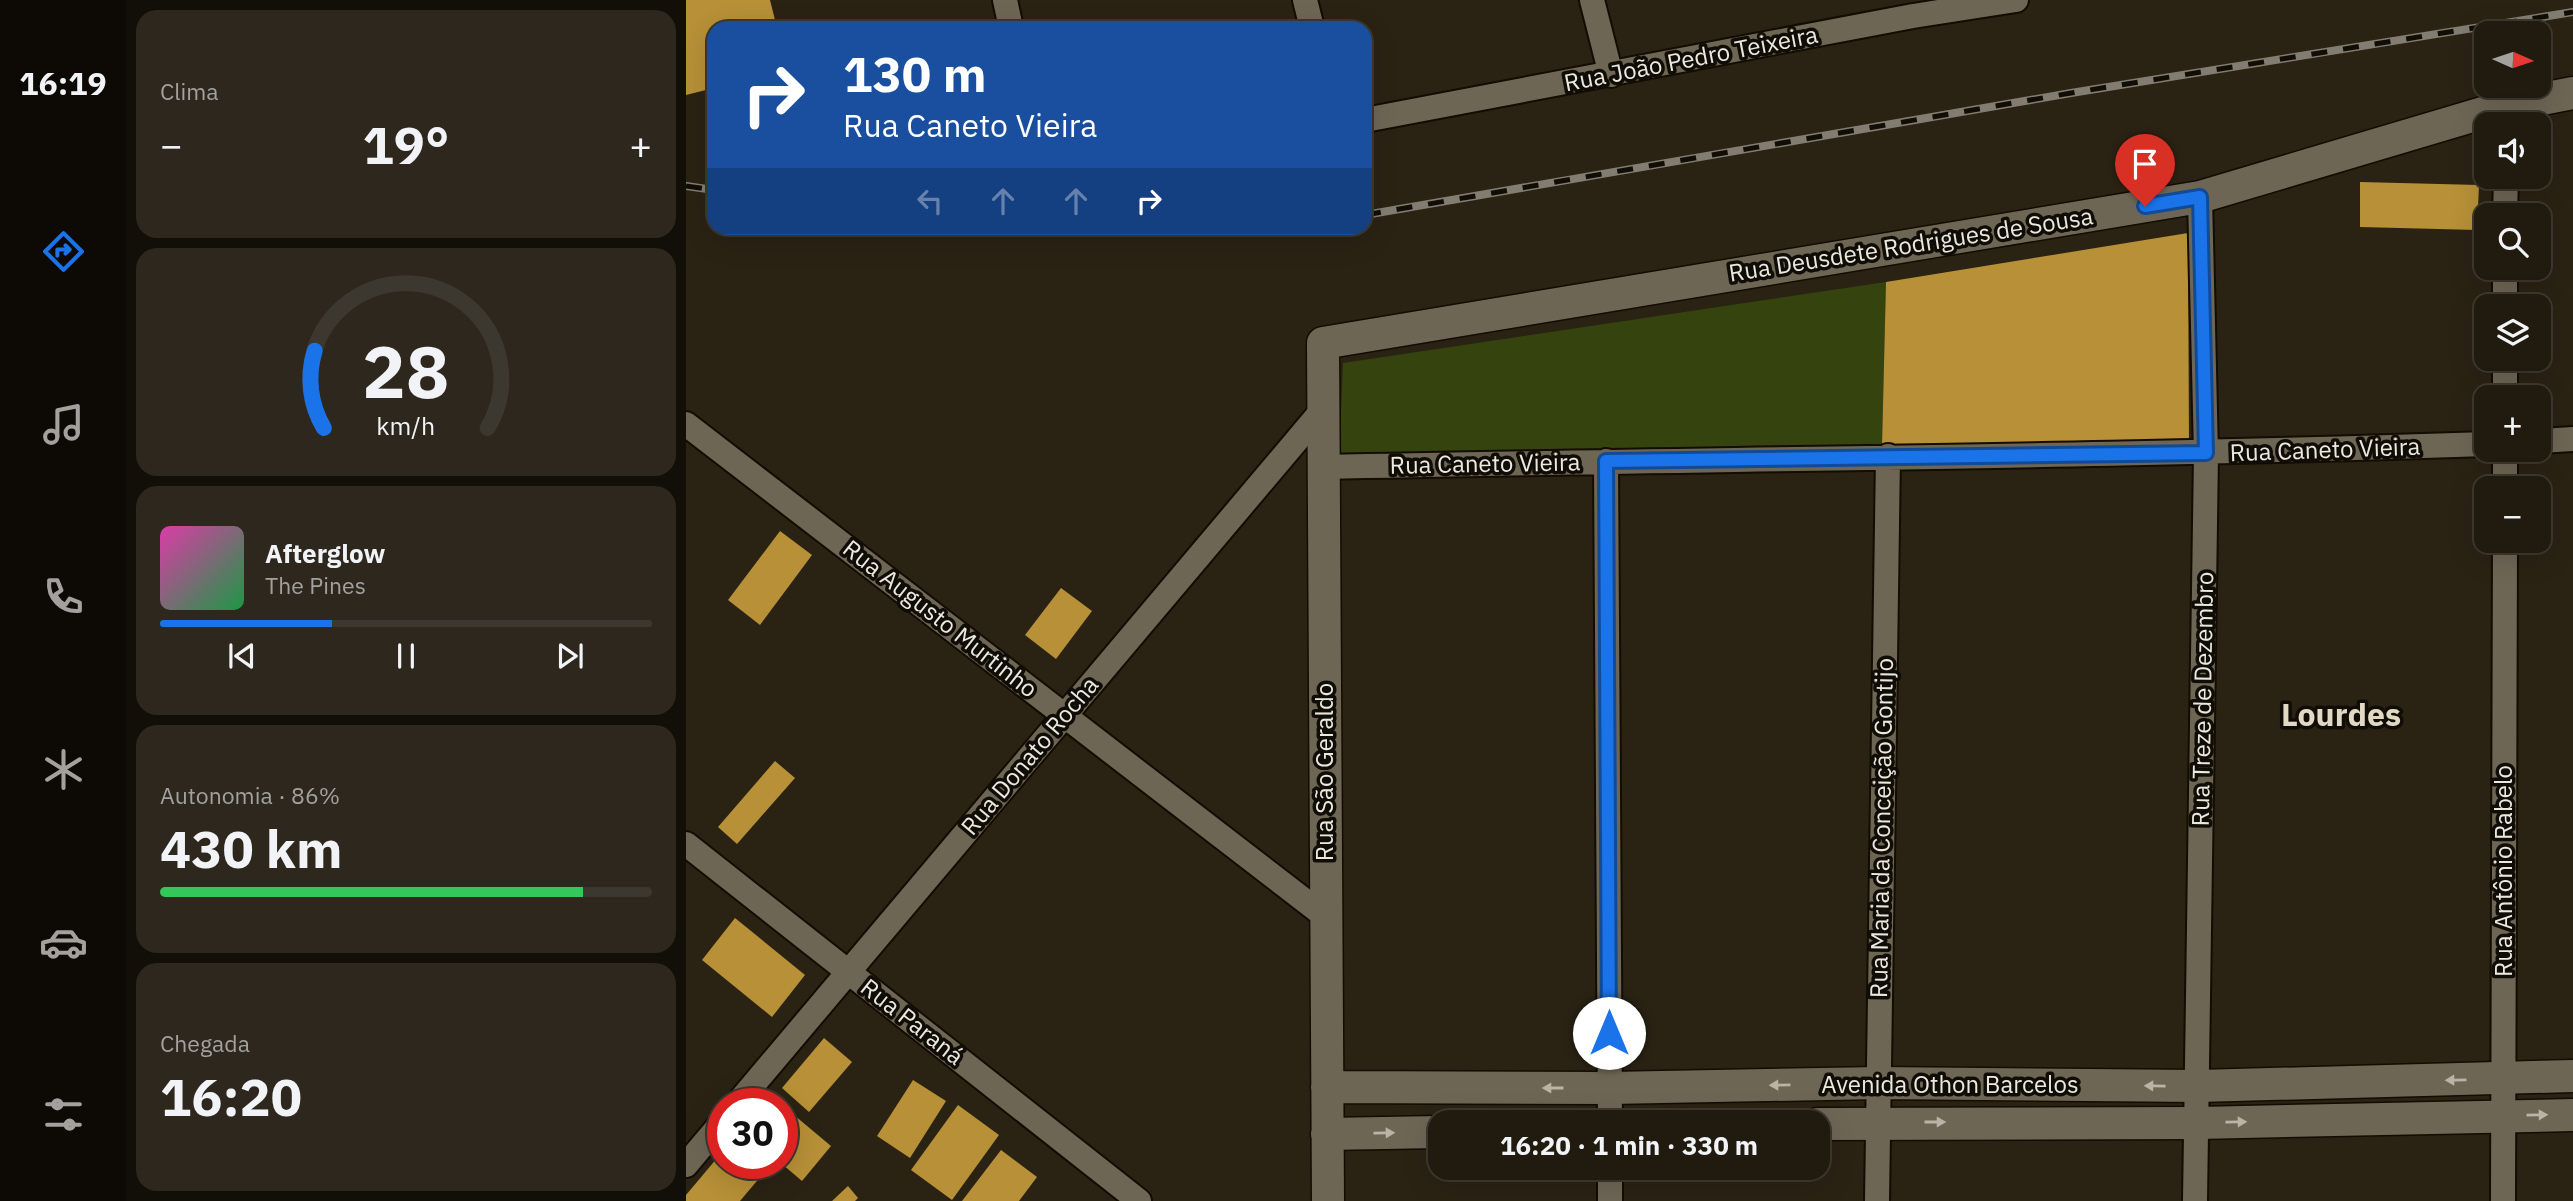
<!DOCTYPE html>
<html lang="pt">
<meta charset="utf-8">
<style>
body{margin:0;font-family:"IBM Plex Sans",sans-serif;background:#2d271d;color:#f1f3f6;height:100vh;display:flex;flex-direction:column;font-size:26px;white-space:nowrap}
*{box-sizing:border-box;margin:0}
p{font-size:23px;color:#a2a19e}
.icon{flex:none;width:38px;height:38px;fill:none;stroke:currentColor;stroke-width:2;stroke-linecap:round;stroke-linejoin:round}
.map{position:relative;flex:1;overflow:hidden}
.details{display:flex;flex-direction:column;gap:10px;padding:10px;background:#120e08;width:560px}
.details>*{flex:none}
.top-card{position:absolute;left:21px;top:21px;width:665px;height:214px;border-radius:21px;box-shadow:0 7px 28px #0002,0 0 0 2px #3d382f;background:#1a4fa0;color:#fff;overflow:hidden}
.needle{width:46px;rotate:93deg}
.fabs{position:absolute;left:1788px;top:21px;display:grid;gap:14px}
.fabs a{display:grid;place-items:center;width:77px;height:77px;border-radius:14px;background:#201a0f;box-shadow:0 7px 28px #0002,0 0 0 2px #3d382f;font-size:35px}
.speed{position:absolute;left:21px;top:1088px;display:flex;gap:14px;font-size:35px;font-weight:700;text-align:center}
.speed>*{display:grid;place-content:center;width:91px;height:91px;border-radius:50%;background:#201a0f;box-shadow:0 7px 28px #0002,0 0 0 2px #3d382f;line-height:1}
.speed .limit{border:10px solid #d22;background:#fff;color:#111}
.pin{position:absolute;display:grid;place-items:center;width:60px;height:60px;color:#fff;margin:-72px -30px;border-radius:50% 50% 50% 0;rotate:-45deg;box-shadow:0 0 7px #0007}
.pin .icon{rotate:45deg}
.me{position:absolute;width:77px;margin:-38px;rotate:0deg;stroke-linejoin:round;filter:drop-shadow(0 0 5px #0008)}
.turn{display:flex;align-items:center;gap:24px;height:147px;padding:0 21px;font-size:32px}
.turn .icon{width:91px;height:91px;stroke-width:2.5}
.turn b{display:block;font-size:49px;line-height:60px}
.lanes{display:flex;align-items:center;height:66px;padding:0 21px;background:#0003;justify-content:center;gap:35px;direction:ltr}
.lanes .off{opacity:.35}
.big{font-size:52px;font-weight:700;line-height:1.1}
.details .card{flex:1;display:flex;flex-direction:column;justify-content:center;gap:10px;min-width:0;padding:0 24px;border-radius:21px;background:#2d271d}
.details .dial{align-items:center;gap:0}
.dial svg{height:182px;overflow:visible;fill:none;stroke:#3d382f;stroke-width:7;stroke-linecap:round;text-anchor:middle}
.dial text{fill:#f1f3f6;stroke:none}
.song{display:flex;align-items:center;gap:21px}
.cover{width:84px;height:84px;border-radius:10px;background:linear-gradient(135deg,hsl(320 70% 55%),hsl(140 70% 35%))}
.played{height:7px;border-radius:4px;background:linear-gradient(90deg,#1a73e8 35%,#3d382f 35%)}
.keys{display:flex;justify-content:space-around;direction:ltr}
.heat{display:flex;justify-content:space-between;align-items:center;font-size:38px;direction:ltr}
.charge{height:10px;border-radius:5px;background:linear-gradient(90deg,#34c759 86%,#3d382f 0)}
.trip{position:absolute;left:742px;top:1110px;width:402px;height:70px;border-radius:21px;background:#201a0f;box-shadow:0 7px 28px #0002,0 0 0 2px #3d382f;font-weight:700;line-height:70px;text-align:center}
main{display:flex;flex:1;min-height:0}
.tabs{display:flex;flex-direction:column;width:126px;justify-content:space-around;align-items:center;background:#0d0a06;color:#a2a19e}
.tabs .icon{width:49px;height:49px}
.tabs .current{color:#1a73e8}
.tabs b{font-size:32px;color:#f1f3f6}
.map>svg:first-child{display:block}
</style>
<main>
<nav class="tabs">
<b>16:19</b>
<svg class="icon current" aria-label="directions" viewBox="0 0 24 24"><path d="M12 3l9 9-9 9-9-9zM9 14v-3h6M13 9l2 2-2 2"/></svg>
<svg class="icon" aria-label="music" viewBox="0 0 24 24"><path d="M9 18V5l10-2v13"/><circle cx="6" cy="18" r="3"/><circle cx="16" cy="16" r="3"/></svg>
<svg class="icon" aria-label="phone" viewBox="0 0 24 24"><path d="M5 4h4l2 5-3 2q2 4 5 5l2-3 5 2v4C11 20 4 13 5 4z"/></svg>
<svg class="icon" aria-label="climate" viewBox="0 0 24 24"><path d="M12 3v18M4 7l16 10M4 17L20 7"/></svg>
<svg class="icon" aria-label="car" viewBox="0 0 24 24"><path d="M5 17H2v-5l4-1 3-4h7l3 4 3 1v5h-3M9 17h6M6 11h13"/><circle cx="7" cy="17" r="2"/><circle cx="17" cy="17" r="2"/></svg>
<svg class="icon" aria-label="filters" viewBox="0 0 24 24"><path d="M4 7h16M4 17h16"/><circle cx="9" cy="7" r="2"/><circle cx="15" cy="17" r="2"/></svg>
</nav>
<section class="details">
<div class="card"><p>Clima</p>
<div class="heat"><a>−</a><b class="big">19°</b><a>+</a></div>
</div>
<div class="card dial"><svg viewBox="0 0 100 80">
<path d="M14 69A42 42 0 1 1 86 69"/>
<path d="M14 69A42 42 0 0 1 10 35" stroke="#1a73e8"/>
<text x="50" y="56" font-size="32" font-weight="700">28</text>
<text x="50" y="72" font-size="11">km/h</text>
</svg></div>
<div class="card">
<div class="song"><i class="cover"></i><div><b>Afterglow</b><p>The Pines</p></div></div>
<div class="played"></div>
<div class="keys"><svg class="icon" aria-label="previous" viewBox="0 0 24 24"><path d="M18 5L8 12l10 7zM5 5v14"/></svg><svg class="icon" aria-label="pause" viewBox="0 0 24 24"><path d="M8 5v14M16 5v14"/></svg><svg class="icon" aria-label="next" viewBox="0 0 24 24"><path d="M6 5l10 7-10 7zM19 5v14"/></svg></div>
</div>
<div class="card"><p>Autonomia · 86%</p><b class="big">430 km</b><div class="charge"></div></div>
<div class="card"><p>Chegada</p><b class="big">16:20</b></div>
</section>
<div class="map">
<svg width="1887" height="1201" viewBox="0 0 1887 1201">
<rect width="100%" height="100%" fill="#2a2314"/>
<path fill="#35440f" d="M1200,282L1196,445L653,459L657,363Z"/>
<path fill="#b79037" d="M0,0H84L91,28H28V88L0,95Z
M1674,182L1793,185L1791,230L1674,227Z
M1502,233L1503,444L1196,445L1200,282Z
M94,531L126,555L74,625L42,600Z
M375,588L406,611L370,659L339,635Z
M89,761L109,778L51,844L32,827Z
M49,918L119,975L86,1017L16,960Z
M138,1038L166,1062L123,1112L96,1088Z
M227,1080L260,1101L224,1158L191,1136Z
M96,1105L145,1146L116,1181L96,1164Z
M272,1105L313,1135L266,1200L225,1170Z
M315,1150L351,1177L333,1201H276Z
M37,1151V1164H73L80,1170L54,1201H0V1195Z
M162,1186L172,1198L169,1201H146Z"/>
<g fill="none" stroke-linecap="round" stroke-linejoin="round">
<g stroke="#130c01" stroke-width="28">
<path id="minor" d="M319,0L325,28
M619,0L626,28
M906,0L925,75
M679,120L1227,16L1330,0
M1819,215L1820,177
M1819,306V268
M1819,397V359
M0,424L640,917
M1853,441L1887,439
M920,461L924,1122
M638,467C1025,459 1413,457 1801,444
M1819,488V450
M0,844L453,1201
M51,1104L638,408
M0,1165L37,1121
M924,1167V1201
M1191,1201L1202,456
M1509,1201L1520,454L1514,197
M1817,1201L1819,541"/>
</g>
<g stroke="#130c01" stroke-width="35">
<path id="tertiary" d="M641,1087L924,1088L1193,1083L1512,1086L1887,1076
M1132,1124L1512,1123L1887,1115
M641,1134L754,1132
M642,1201L637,343L1514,197L1820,106L1887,93"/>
</g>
<use href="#minor" stroke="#6e6655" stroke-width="24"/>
<use href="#tertiary" stroke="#6e6655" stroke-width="32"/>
<g stroke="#837d71" stroke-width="8">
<path id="rail" d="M0,186L28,190
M679,215L1385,93L1887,12
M341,228L384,232L477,228"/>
</g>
<use href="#rail" stroke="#100d07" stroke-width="5" stroke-dasharray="16" stroke-linecap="butt"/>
</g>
<defs><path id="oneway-solid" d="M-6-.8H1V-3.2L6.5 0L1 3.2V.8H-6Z" transform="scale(1.75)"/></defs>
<g fill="#bab4a7">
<use href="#oneway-solid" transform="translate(1770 1080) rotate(179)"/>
<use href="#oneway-solid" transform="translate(1094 1085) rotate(179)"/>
<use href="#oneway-solid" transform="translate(1469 1086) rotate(-179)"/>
<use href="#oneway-solid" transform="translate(867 1088) rotate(-180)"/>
<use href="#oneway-solid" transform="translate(1851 1115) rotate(-1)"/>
<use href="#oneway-solid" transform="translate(1249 1122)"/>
<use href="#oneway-solid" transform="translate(1550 1122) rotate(-1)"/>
<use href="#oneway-solid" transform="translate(698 1133) rotate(-1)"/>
</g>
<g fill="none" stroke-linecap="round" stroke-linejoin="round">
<g stroke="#114b97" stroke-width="18">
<path id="route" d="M923,1033L920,461L1520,453L1514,197L1459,206"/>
</g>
<use href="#route" stroke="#1a73e8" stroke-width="12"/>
</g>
<g text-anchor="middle" stroke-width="7" stroke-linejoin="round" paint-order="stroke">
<g font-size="24" fill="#ece8de" stroke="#100d07">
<text transform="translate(1005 59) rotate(-11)" y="8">Rua João Pedro Teixeira</text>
<text transform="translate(1225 245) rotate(-9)" y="8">Rua Deusdete Rodrigues de Sousa</text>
<text transform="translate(1639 450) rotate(-2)" y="8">Rua Caneto Vieira</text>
<text transform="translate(799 464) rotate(-1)" y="8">Rua Caneto Vieira</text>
<text transform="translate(254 619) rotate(38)" y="8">Rua Augusto Murtinho</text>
<text transform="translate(1517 699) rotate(-89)" y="8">Rua Treze de Dezembro</text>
<text transform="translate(344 756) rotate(-50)" y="8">Rua Donato Rocha</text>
<text transform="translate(639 772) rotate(-90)" y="8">Rua São Geraldo</text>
<text transform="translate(1196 828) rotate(-89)" y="8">Rua Maria da Conceição Gontijo</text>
<text transform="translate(1818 871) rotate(-90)" y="8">Rua Antônio Rabelo</text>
<text transform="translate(226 1022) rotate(38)" y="8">Rua Paraná</text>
<text x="1264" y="1093">Avenida Othon Barcelos</text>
</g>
<g font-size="32" font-weight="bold" fill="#e2d9c5" stroke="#100d07">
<text x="1655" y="726">Lourdes</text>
</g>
</g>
</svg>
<div class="fabs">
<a><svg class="needle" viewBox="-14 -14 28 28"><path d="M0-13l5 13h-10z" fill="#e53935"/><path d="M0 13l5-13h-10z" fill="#a2a19e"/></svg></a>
<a><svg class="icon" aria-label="sound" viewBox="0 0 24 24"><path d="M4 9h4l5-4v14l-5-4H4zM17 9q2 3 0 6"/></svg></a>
<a><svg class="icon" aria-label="search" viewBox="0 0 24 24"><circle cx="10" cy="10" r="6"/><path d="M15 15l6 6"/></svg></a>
<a><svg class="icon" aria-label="layers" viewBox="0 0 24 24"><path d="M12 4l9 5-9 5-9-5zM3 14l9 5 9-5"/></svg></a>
<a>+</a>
<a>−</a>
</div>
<div class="speed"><div class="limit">30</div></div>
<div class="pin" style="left:1459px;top:206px;background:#d93025"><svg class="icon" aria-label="arrive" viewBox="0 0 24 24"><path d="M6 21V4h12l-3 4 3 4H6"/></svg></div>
<svg class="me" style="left:923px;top:1033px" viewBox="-20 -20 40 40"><circle r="19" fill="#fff"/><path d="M0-13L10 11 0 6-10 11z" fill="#1a73e8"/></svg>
<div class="trip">16:20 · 1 min · 330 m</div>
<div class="top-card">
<div class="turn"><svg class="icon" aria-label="right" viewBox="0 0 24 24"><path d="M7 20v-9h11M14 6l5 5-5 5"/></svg><div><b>130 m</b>Rua Caneto Vieira</div></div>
<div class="lanes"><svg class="icon off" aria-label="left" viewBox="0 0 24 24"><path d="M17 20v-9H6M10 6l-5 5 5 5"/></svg><svg class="icon off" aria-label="ahead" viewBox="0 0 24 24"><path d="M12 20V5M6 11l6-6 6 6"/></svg><svg class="icon off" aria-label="ahead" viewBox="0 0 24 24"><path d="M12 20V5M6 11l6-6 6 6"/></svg><svg class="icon" aria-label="right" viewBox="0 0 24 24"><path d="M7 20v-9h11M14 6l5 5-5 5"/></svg></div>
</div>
</div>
</main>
